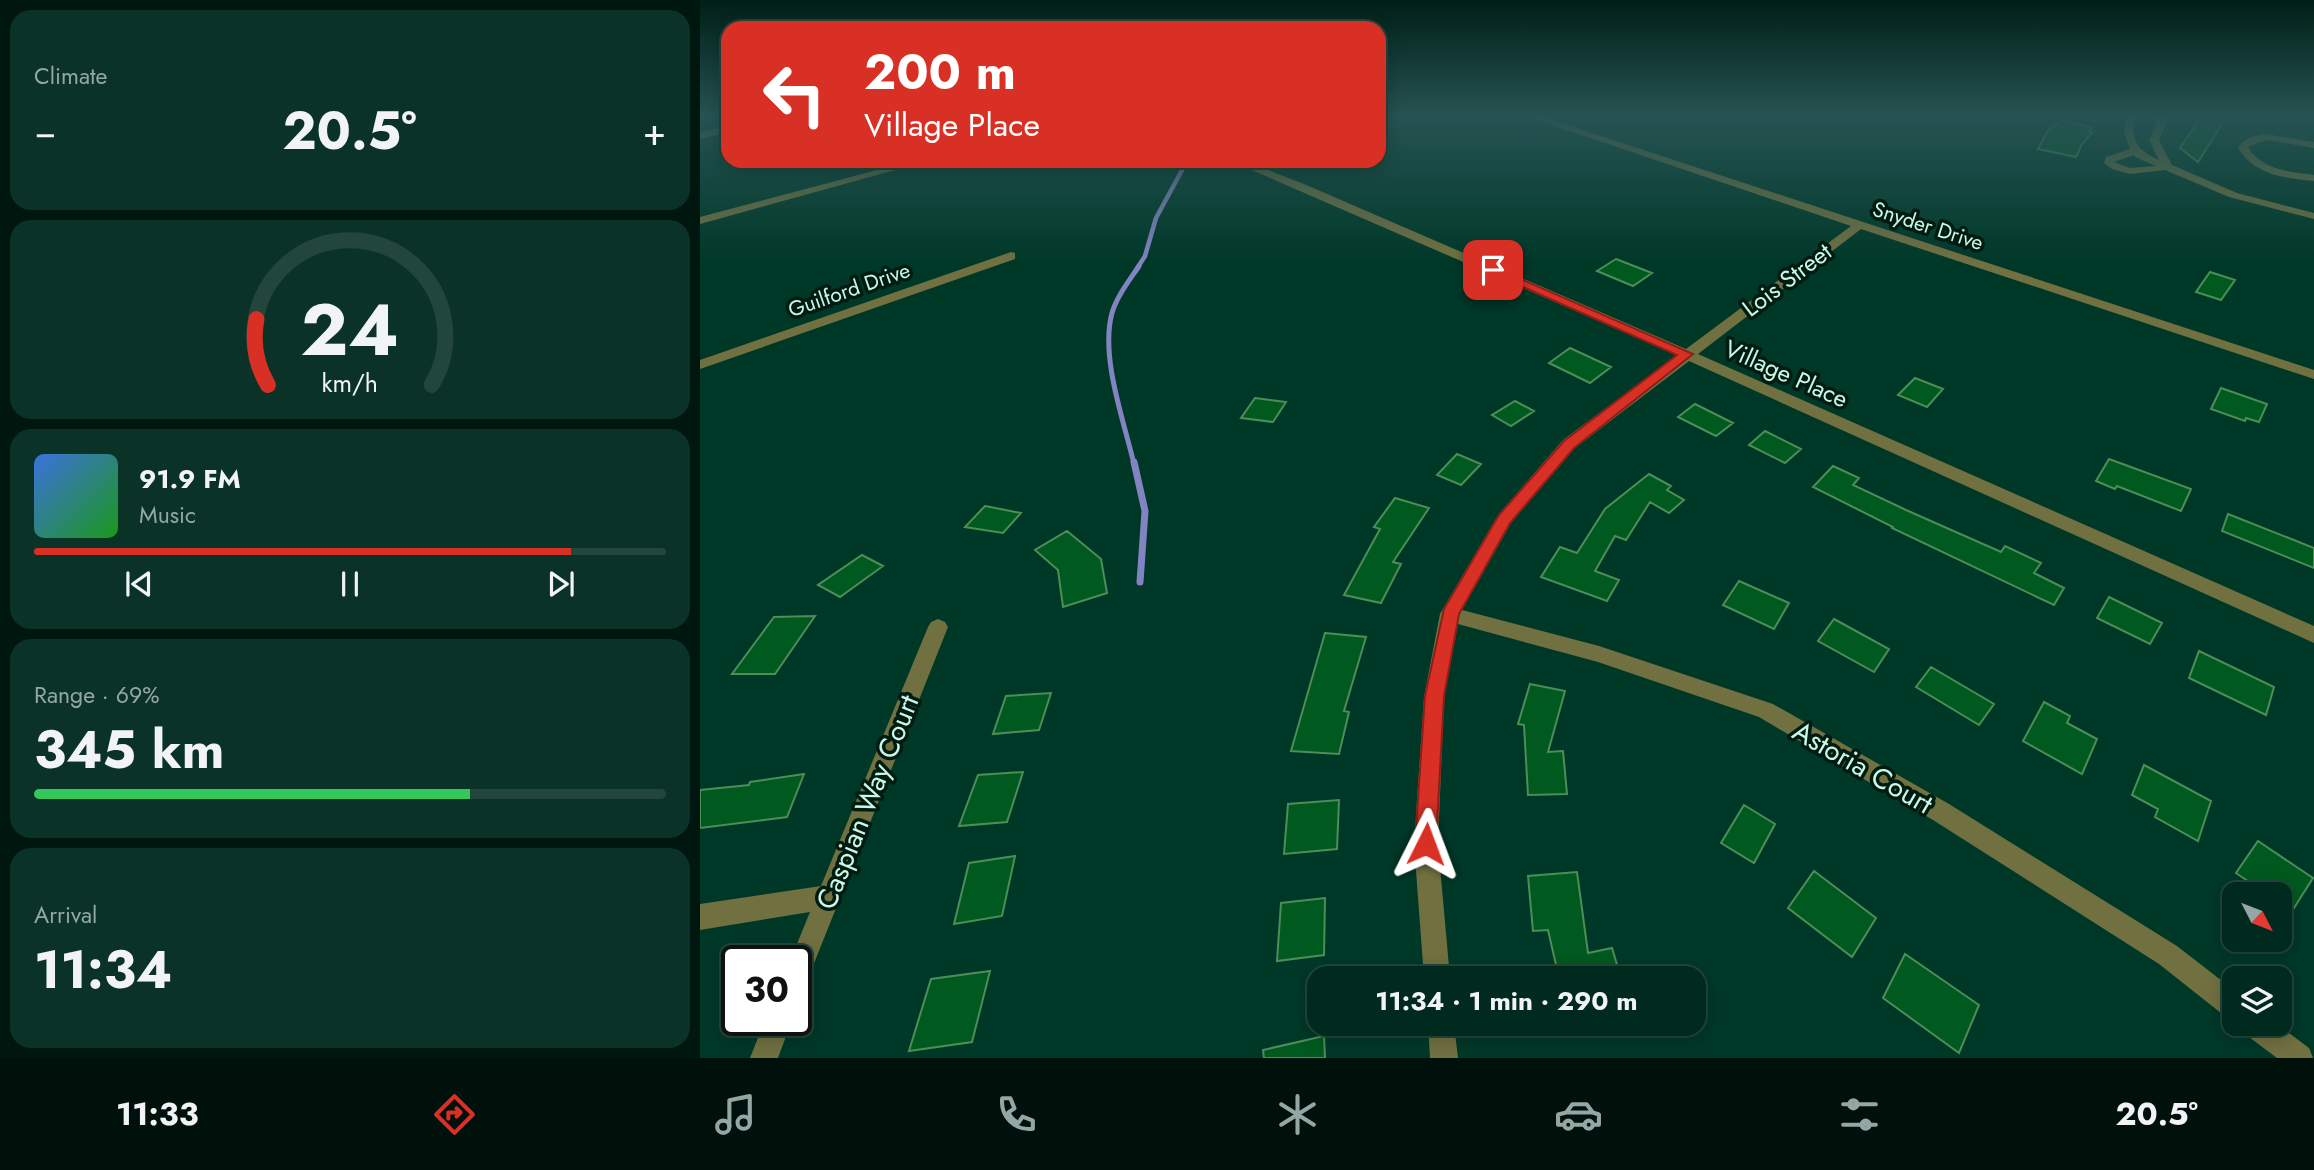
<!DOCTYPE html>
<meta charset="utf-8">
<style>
body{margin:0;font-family:Jost,sans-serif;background:#0a3227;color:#f1f3f6;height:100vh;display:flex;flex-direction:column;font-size:26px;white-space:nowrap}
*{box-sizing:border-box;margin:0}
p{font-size:23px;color:#95a7a4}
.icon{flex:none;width:38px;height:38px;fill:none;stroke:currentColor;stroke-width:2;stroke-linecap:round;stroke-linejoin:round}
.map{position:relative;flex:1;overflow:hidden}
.side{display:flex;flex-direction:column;gap:10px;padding:10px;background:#001710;width:700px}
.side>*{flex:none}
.guide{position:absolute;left:21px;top:21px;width:665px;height:147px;border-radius:21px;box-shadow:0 4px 18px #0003,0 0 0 2px #22463c;background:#d93025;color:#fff;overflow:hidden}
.needle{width:46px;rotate:132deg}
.buttons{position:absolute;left:1522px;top:882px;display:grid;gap:14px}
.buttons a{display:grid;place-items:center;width:70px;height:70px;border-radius:14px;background:#002a1e;box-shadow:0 4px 18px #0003,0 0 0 2px #22463c;font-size:35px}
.speed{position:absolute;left:21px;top:945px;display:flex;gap:14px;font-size:35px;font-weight:700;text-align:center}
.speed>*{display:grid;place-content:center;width:91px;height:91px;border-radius:50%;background:#002a1e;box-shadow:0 4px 18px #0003,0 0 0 2px #22463c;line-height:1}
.speed .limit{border:4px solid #111;border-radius:10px;background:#fff;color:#111}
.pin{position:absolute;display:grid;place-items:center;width:60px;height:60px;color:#fff;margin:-30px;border-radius:14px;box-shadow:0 4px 10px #0006}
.me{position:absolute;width:77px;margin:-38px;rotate:3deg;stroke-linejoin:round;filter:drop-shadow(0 0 5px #0008)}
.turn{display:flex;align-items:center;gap:24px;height:147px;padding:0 28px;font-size:32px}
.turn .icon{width:91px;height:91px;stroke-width:2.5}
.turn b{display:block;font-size:49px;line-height:60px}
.big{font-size:52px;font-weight:700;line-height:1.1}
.side .card{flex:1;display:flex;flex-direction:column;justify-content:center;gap:10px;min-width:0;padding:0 24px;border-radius:21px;background:#0a3227}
.side .dial{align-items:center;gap:0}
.dial svg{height:182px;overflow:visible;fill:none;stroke:#22463c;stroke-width:7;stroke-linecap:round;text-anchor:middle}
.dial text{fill:#f1f3f6;stroke:none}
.song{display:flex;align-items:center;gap:21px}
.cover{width:84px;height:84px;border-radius:10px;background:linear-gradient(135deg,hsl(220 70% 55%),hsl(120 70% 35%))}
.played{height:7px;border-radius:4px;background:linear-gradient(90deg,#d93025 85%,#22463c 85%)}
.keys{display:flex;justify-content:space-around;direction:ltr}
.heat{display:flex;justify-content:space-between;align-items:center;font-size:38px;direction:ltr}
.charge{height:10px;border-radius:5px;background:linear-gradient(90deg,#34c759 69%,#22463c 0)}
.trip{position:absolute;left:607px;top:966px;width:399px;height:70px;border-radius:21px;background:#002a1e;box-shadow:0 4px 18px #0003,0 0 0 2px #22463c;font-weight:700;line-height:70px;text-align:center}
.tab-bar{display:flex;height:112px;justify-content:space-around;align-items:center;background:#00110c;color:#95a7a4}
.tab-bar .icon{width:49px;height:49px}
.tab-bar .on{color:#d93025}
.tab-bar b{font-size:32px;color:#f1f3f6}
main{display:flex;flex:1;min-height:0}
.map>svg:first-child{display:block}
</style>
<main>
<section class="side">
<div class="card"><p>Climate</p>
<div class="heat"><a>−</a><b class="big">20.5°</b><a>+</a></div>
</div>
<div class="card dial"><svg viewBox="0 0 100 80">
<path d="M14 69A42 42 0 1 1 86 69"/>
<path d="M14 69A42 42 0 0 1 9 40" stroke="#d93025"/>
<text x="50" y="56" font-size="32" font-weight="700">24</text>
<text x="50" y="72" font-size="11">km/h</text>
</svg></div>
<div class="card">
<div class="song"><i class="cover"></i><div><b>91.9 FM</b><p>Music</p></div></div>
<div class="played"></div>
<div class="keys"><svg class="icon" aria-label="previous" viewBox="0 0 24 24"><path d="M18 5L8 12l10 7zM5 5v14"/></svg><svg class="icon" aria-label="pause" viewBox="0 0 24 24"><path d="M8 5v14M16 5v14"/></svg><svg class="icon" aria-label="next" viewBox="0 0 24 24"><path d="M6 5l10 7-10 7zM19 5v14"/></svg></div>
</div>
<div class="card"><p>Range · 69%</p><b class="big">345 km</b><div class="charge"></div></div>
<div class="card"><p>Arrival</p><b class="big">11:34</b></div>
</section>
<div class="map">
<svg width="1614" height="1058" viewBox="0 0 1614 1058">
<rect width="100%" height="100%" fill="#003828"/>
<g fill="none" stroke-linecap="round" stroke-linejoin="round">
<path stroke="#8284c2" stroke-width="4.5" d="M438,267L445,256L456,218L487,161"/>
<path stroke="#8284c2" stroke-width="5" d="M434,464C424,421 400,357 412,313C417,296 429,281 439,266"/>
<path stroke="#8284c2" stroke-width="7" d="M434,462L445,511L440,582"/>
</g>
<path fill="#00591e" stroke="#4d8d57" stroke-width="2" d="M1502,116H1527L1498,162L1480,148Z
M1363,120L1392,128L1388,131L1393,132L1382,144L1376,157L1338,149L1348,130Z
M916,259L952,273L933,286L897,271Z
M1510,272L1535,280L1521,300L1496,292Z
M870,348L911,367L890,383L849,363Z
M1215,378L1243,389L1227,407L1198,395Z
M1521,388L1567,404L1559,422L1546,418L1545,421L1511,409Z
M555,398L586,402L573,422L541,418Z
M815,401L834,411L811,426L792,415Z
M995,404L1033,423L1016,436L978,417Z
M1065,431L1101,449L1085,463L1049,445Z
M757,454L781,464L761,485L737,475Z
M1409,459L1491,489L1481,511L1417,486L1415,489L1396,481Z
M1133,466L1159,478L1153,485L1206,510L1301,552L1305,546L1341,563L1334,573L1364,588L1354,605L1192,528L1193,527L1113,487Z
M949,474L971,486L967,490L984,500L969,513L950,502L926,540L915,536L895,571L919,580L907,601L841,577L860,547L877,553L905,509Z
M695,498L729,508L693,562L701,564L681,603L644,595L680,529L674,527Z
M285,506L321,513L303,533L265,527Z
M1528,514L1614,548V568L1522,531Z
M367,531L401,559L407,593L363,607L358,570L335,550Z
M162,555L183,566L140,597L118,585Z
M1039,581L1089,603L1074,629L1023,605Z
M1409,597L1462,623L1450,644L1397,618Z
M115,616L75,674H32L74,617Z
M1134,619L1189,649L1174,672L1118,641Z
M625,633L666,637L644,711L649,712L639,754L591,751Z
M1499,651L1574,687L1566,715L1489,678Z
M1231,667L1294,704L1279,725L1216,687Z
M830,684L865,691L848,752L863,751L867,794L828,795L824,725L818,724Z
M351,693L339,730L293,734L306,696Z
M1344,702L1370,716L1367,723L1397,739L1382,774L1323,741Z
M1444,765L1511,801L1498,841L1455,817L1458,809L1432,795Z
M323,772L307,822L259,826L278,775Z
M104,774L87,817L0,828V790L49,785L50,782Z
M639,800L637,849L584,854L588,804Z
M1044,805L1075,824L1054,863L1021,843Z
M1558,841L1613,878L1580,930V894H1567L1536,873Z
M315,856L302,916L254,924L269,863Z
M1114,871L1176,918L1152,957L1088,908Z
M877,872L888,953L912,948L921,978H859L848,930L833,931L828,876Z
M625,898L624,955L577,961L581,903Z
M1205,954L1279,1005L1259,1053L1183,998Z
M290,971L272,1042L209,1051L231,979Z
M624,1036L625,1058H564L563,1050Z"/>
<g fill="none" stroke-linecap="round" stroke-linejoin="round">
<path fill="#717041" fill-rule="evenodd" d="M825,116H840L1614,370V379L1161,229L998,354L1614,626V643L989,361L875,448L811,523L762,610L899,646L1073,704L1249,804L1477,946L1535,991V1021L1526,1017L1459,964L1233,820L1059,717L898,662L758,624L744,697L738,844L750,978H724L714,844L724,697L740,614L798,515L863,440L977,355L531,161H545L604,184L986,349L1151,226Z
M1426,116H1436C1429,140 1438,151 1459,160L1449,140L1457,122L1452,116H1462L1467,122L1459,140L1472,165L1537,193L1614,213V219L1529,197L1465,170L1430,174L1412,169L1404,163L1406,157L1430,149L1424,132ZM1434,155L1435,157L1456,166L1430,168L1414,162Z
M28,126V132L0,139V133Z
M1566,134L1614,142V148L1566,140L1548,147C1561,170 1591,172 1614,175V181C1585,178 1553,175 1538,147C1546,138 1554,135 1566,134Z
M211,161H228L0,224V217Z
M311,252L315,253V259L0,369V360Z
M238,619L245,622L248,627L105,986L96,990V961H90L110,912L0,930V904L121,886L228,627L231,622Z
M65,1020H92L78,1058H50Z
M728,1024H754L758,1058H730Z
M1541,1024H1577L1609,1048L1613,1058H1577L1545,1034Z"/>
</g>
<linearGradient id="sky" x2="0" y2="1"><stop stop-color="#001f16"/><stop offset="0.44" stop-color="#265353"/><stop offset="1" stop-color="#265353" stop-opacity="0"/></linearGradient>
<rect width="1614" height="264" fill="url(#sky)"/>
<path fill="#d93025" stroke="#8d1f18" stroke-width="2" d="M793,267L993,354L874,448L810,523L759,614L744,696L736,844L733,851L726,854L718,851L715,844L725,696L744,609L799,515L864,441L977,355L789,272V268Z"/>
<g text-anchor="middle" stroke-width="7" stroke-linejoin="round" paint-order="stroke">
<g font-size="21" fill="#cbf8e5" stroke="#001c12">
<text transform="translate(1228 226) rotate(18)" y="7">Snyder Drive</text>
<text transform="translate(149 290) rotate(-19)" y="7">Guilford Drive</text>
</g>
<g font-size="24" fill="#cbf8e5" stroke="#001c12">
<text transform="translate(1087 280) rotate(-37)" y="8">Lois Street</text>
<text transform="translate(1086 374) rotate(24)" y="8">Village Place</text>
</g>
<g font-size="28" fill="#cbf8e5" stroke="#001c12">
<text transform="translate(1163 767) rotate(30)" y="10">Astoria Court</text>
<text transform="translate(167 802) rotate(-68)" y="10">Caspian Way Court</text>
</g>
</g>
</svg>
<div class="buttons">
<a><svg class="needle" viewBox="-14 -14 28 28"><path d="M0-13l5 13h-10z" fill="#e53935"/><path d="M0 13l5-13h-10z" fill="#95a7a4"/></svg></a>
<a><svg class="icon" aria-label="layers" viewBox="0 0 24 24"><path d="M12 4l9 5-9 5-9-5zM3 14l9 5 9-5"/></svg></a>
</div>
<div class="speed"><div class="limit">30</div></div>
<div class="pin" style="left:793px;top:270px;background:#d93025"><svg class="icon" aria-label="arrive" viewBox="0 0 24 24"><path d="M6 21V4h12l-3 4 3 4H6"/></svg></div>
<svg class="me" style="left:726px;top:844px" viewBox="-20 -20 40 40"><path d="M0-17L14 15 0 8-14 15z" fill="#d93025" stroke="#fff" stroke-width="4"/></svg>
<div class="trip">11:34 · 1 min · 290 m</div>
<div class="guide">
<div class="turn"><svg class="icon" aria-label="left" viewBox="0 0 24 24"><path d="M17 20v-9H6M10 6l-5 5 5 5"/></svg><div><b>200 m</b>Village Place</div></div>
</div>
</div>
</main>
<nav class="tab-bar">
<b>11:33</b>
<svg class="icon on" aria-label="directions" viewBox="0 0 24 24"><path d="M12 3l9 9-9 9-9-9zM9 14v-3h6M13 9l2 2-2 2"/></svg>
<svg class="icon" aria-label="music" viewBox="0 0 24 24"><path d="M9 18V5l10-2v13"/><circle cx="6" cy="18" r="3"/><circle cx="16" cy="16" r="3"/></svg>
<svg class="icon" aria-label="phone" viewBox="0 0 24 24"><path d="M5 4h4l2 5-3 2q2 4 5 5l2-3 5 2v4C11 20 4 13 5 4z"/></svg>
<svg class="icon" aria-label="climate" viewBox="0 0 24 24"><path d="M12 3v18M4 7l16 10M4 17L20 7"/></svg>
<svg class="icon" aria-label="car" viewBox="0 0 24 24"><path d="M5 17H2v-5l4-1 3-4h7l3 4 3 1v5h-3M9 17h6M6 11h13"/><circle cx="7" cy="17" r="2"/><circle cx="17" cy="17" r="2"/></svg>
<svg class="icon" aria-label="filters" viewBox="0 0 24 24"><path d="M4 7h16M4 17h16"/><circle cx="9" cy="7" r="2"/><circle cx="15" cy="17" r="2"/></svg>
<b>20.5°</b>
</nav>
